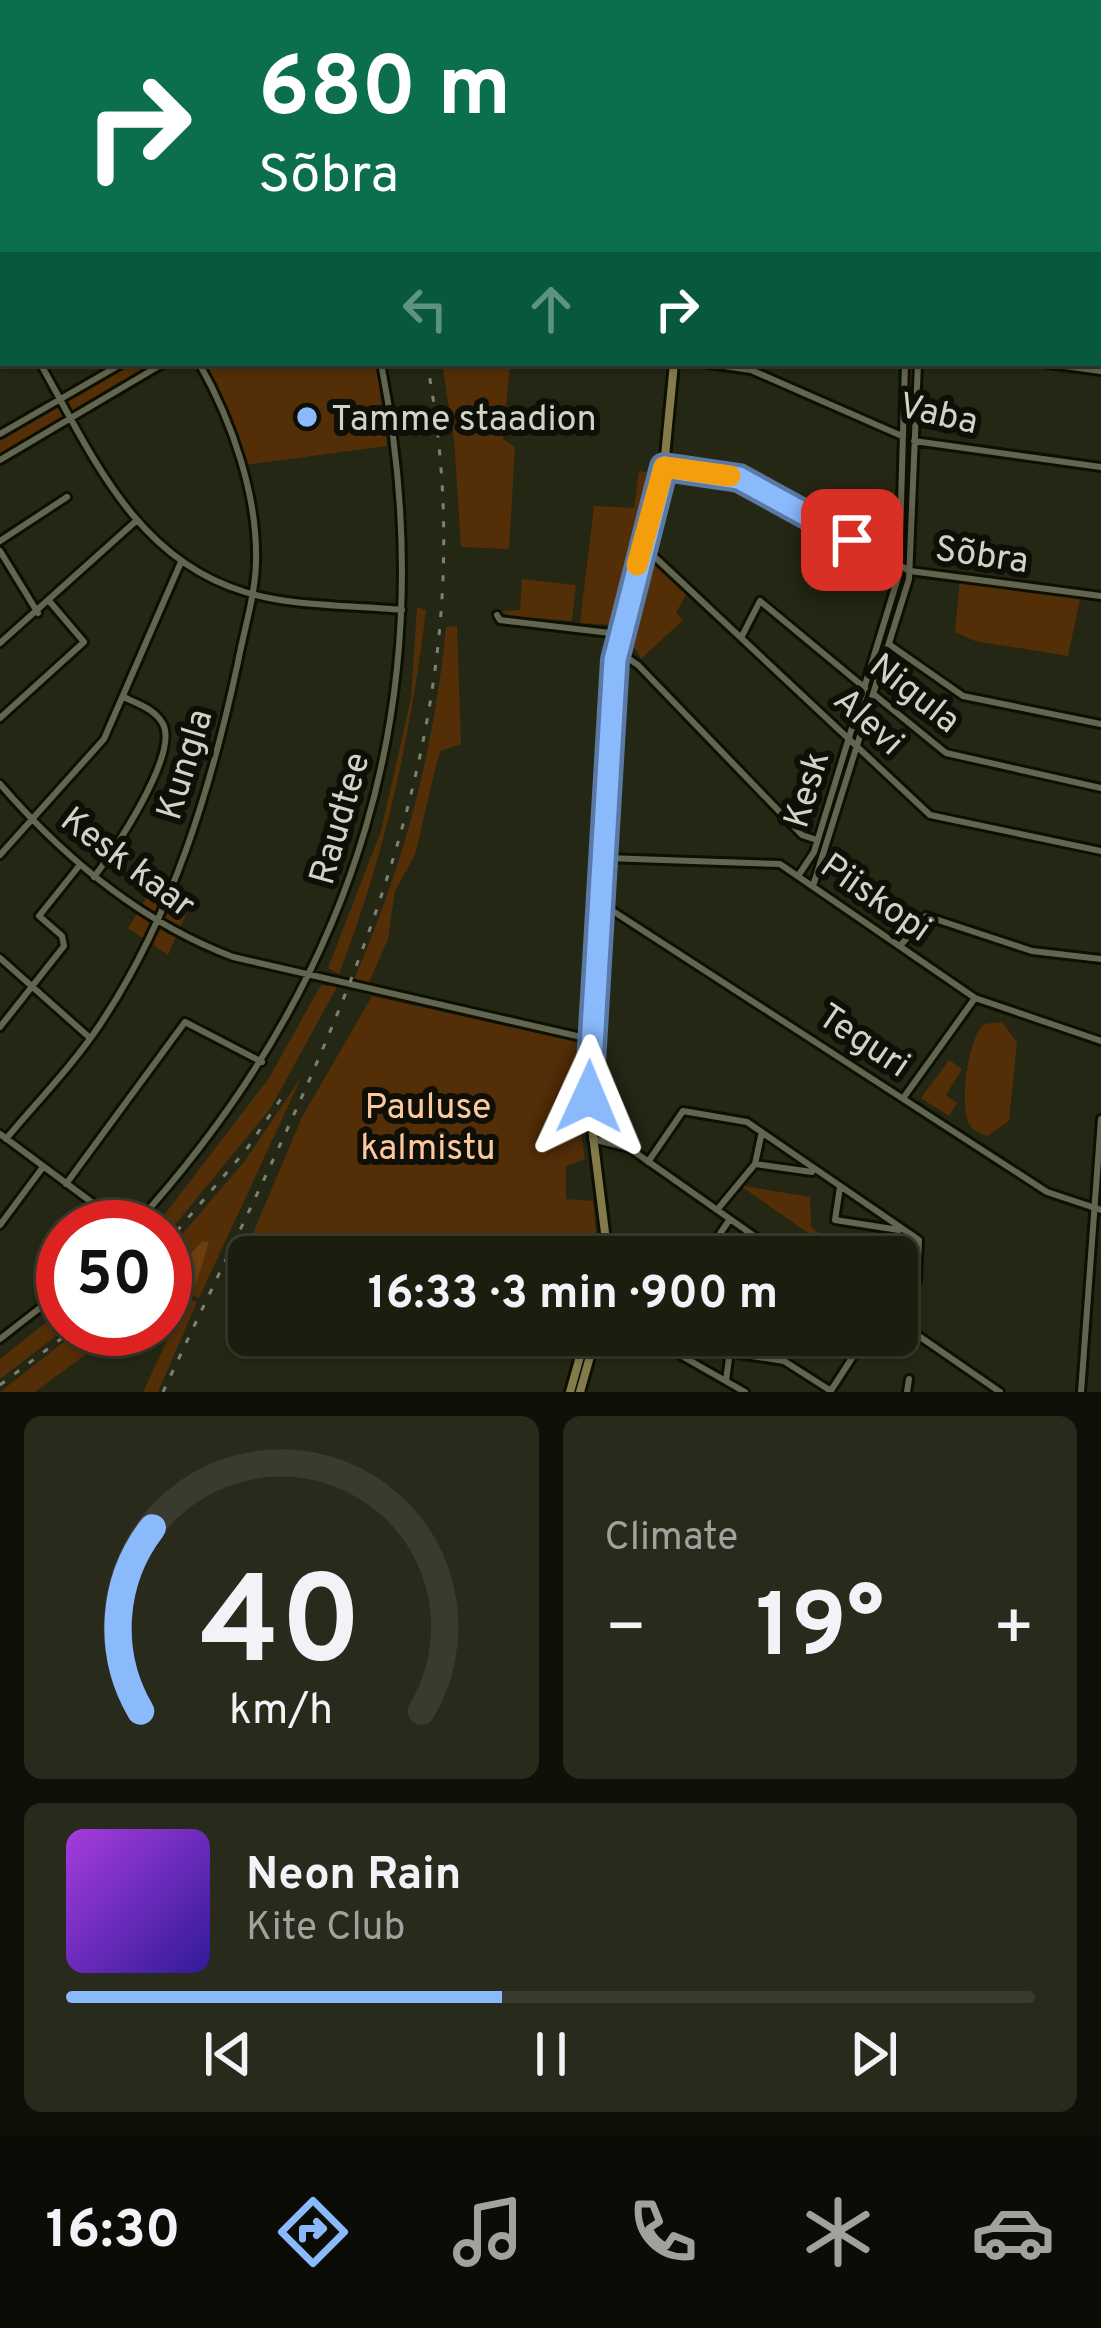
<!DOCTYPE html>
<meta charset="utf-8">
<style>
body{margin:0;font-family:Overpass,sans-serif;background:#282a1c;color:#f1f3f6;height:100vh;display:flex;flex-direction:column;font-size:45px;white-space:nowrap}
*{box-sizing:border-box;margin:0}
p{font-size:39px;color:#a0a29e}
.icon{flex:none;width:66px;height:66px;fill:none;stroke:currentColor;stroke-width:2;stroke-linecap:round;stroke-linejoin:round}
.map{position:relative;height:1392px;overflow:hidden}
.side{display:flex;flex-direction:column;gap:24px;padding:24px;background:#0f1008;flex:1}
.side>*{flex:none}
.banner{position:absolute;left:0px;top:0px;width:1101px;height:366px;box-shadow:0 3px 9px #0004,0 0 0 3px #393b2e;background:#0b6e4f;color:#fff;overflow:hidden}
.speed{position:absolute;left:36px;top:1200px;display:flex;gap:24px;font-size:60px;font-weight:700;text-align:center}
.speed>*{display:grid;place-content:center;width:156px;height:156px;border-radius:50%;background:#1b1d0e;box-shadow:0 3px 9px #0004,0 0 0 3px #393b2e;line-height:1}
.speed .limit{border:18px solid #d22;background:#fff;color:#111}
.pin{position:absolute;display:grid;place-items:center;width:102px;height:102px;color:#fff;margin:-51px;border-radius:24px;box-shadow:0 6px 18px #0006}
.me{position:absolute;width:132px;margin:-66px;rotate:1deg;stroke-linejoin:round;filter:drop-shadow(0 0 9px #0008)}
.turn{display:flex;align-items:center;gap:42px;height:252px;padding:0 60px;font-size:54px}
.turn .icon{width:156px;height:156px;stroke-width:2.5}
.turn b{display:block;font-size:84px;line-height:102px}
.lanes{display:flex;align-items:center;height:114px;padding:0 60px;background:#0003;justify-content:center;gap:60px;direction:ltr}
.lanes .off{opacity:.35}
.big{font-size:90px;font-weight:700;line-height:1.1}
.side .widget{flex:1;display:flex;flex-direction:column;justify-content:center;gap:18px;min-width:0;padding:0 42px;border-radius:18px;background:#282a1c}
.side .dial{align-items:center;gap:0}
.dial svg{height:312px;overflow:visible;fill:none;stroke:#393b2e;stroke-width:7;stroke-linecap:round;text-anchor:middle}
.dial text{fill:#f1f3f6;stroke:none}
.song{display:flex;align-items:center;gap:36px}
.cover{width:144px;height:144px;border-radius:18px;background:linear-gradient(135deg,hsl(280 70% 55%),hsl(250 70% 35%))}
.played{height:12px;border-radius:6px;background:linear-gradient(90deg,#8abafc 45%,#393b2e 45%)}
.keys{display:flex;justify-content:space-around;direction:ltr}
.heat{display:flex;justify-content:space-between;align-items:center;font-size:66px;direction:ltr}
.side .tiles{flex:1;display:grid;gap:24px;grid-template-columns:1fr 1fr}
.widget:last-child{grid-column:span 2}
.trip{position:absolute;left:228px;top:1236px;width:690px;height:120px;border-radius:18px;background:#1b1d0e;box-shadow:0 3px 9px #0004,0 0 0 3px #393b2e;font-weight:700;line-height:120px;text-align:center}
.dock{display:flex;height:192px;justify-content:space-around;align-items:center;background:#0b0c06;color:#a0a29e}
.dock .icon{width:84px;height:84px}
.dock .selected{color:#8abafc}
.dock b{font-size:54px;color:#f1f3f6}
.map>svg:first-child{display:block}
</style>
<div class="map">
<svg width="1101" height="1392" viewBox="0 0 1101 1392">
<rect width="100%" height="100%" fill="#242713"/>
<path fill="#542e07" d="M125,363H162L0,457V436Z
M203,363H376L387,446L244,465Z
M442,363H510L503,439L515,447L509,549L461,547L454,440Z
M905,363H918L910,563L902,560Z
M639,471L655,474L654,482L614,625L580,623L594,506L634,508Z
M648,557L688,591L676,613L683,620L641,659L626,634Z
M899,574L909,579L829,845L819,836Z
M960,578L1081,594L1068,656L975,641L955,632Z
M522,579L576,585L572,621L508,616L501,611L520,610Z
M417,607L426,610C410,740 386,851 339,974L328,968L381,831L411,698Z
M457,626L461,744L441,751L437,761L415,855L395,891L388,939L369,982L354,979C404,865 434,751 446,627Z
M149,894L187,912L168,955L128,928Z
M321,985L337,987L270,1109L165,1237V1227H155L269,1078Z
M372,996L582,1043L577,1106L585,1159L566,1166V1199L593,1201L598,1257H249V1282L233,1281L302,1117Z
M1002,1022L1017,1042L1009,1121L987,1136C977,1132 969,1129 967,1118C961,1097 968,1039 984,1024Z
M949,1060L962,1069L946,1095L957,1103L949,1116L921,1098Z
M302,1076L199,1298L189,1294L209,1244L202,1241L171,1276L165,1254L244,1162Z
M739,1185L810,1197L811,1227L832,1243L894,1257H843Z
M187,1298L197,1302L158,1392H143Z
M63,1309L65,1329L0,1379V1359Z
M80,1329H120L35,1392H0Z"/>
<path fill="#6c3e10" d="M202,1241L209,1242L198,1278L181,1307L165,1296V1282Z"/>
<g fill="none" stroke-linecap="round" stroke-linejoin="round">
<g stroke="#0d1001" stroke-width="12">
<path id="minor" d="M223,0L225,3
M330,0L332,3
M341,0L342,3
M455,0L456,3
M663,0L665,3
M1059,0L1060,3
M895,3L903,0
M917,3V0
M928,3V0
M1098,50L1101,49
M1098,173L1101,185
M1098,221H1101
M0,262L3,260
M0,292L3,297
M40,363C92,455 135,559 245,592C293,607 352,605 402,610
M703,363L751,370L902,436
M1042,363L1101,371
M0,434L123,363
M914,441L1101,467
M0,460L164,363
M0,541L67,497
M643,546L930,815L1101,851
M0,551L38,613
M497,615L500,620L619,634
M742,636L760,601L865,688
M0,643L136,521
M890,645L963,696L1101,724
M616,650L638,665L802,835L817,840
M876,696L946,753L1101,788
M0,718L84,642L50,602
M0,784C64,858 140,922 233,957L590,1039
M0,855L104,739L181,562
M606,858L780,864L975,998L1101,1041
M800,873L814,852L899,574L905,363
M94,877C114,851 179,754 163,724C155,709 138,704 124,697
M814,883L909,579L918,363
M900,946L926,916L1032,951L1101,959
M0,958L90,1038
M0,1027L64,946L62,936L39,916L79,866
M904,1097L975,998
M0,1134L125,1227
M761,1136L755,1164L812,1172
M6,1139C37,1102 72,1066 99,1026C172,917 211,789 238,662C244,630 255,596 256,563C258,496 232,421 199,363
M592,1139L629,1148L784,1257
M648,1162L683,1111L747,1122L919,1240L917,1280L897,1312
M66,1184L185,1022L262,1062
M840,1187L835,1220L899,1230
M717,1210L755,1164
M0,1225L43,1167
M133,1227C359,979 446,694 381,363
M704,1257L730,1219
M897,1321L1000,1392
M645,1335L745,1392
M702,1335L739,1354L784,1361L788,1335
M0,1339L63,1290
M784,1361L831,1391
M726,1381L732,1335
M830,1392L867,1335
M907,1392L909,1379
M1081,1392L1101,1119"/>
</g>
<g stroke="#0d1001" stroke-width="12">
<path id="tertiary" d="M664,467L739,478L910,571L1101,596
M602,904L1047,1192L1101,1210"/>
</g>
<g stroke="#0d1001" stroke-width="14">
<path id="secondary" d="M726,3V0
M608,1257L589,1103L615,660L664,467L674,363
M570,1392L586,1335
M580,1392L596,1335"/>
</g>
<g stroke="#0d1001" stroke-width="16">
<path id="trunk" d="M113,3L118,0
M127,3L132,0
M0,72L3,70"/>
</g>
<use href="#minor" stroke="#626650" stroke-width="6"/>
<use href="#tertiary" stroke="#626650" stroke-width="6"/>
<use href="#secondary" stroke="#847b4b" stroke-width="8"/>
<use href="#trunk" stroke="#bc9d42" stroke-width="10"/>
<path stroke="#7e8171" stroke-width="3" stroke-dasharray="6 12" stroke-linecap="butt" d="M273,0L275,3
M165,1245L246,1150L287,1090
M0,1385L74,1329
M163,1392C320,1055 500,749 427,363"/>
</g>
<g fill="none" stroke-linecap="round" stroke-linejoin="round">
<g stroke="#5a79a4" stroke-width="30">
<path id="route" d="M589,1097L615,660L664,467L739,478L852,540"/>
</g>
<use href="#route" stroke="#8abafc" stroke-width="21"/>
<path stroke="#f59e0b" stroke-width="21" d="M637,565L664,467L730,476"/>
</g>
<circle fill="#8abafc" stroke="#0e0f07" stroke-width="4.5" cx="307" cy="417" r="12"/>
<g text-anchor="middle" stroke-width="12" stroke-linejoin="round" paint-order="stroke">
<g font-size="36" fill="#d0d3c6" stroke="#0e0f07">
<text transform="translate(939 412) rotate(13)" y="13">Vaba</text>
<text transform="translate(982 553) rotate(8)" y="13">Sõbra</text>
<text transform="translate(916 692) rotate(38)" y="13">Nigula</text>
<text transform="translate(870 720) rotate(43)" y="13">Alevi</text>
<text transform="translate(183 764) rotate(-73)" y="13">Kungla</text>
<text transform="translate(805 789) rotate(-73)" y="13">Kesk</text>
<text transform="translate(338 818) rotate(-74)" y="13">Raudtee</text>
<text transform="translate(129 861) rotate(37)" y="13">Kesk kaar</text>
<text transform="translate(877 896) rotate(35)" y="13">Piiskopi</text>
<text transform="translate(865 1039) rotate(34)" y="13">Teguri</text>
</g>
<g font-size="36" fill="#d0d3c6" stroke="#0e0f07" text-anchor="start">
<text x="331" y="430">Tamme staadion</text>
</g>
<g font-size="36" fill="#fdc89d" stroke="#0e0f07">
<text x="428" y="1118">Pauluse<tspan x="428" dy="41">kalmistu</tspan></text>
</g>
</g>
</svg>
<div class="speed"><div class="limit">50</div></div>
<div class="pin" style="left:852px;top:540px;background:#d93025"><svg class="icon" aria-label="arrive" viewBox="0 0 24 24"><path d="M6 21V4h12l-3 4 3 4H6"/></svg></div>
<svg class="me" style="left:589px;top:1097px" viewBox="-20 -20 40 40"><path d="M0-17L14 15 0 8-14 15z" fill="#8abafc" stroke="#fff" stroke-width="4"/></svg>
<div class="trip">16:33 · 3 min · 900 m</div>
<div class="banner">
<div class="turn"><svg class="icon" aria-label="right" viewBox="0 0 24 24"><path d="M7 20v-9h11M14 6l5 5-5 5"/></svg><div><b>680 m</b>Sõbra</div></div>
<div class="lanes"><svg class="icon off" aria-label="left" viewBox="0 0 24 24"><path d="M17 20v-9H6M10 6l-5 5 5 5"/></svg><svg class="icon off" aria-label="ahead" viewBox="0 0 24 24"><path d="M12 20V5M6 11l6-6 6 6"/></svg><svg class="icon" aria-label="right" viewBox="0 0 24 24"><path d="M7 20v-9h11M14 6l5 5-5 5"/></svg></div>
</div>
</div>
<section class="side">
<div class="tiles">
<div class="widget dial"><svg viewBox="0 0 100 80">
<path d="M14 69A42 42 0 1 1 86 69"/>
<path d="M14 69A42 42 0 0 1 17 22" stroke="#8abafc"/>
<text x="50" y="56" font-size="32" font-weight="700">40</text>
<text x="50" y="72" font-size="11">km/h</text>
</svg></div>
<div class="widget"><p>Climate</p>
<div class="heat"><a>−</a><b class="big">19°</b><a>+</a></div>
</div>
<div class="widget">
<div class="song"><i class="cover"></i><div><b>Neon Rain</b><p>Kite Club</p></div></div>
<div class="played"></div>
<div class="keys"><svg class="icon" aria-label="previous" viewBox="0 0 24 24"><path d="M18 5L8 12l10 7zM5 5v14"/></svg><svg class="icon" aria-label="pause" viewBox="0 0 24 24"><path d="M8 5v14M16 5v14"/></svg><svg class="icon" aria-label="next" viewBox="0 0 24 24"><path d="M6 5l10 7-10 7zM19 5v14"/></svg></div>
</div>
</div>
</section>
<nav class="dock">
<b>16:30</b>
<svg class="icon selected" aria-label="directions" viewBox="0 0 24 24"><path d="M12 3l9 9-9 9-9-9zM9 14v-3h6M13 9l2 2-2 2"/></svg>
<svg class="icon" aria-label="music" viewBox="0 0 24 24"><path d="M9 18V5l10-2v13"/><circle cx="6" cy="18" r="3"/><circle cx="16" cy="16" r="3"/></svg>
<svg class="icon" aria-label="phone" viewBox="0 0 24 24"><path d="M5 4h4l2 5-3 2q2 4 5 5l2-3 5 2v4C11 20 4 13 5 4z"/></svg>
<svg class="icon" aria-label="climate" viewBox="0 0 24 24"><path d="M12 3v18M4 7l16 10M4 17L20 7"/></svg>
<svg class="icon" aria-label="car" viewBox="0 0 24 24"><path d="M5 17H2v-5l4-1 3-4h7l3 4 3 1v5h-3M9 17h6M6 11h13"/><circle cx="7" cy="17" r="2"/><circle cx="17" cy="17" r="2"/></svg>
</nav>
